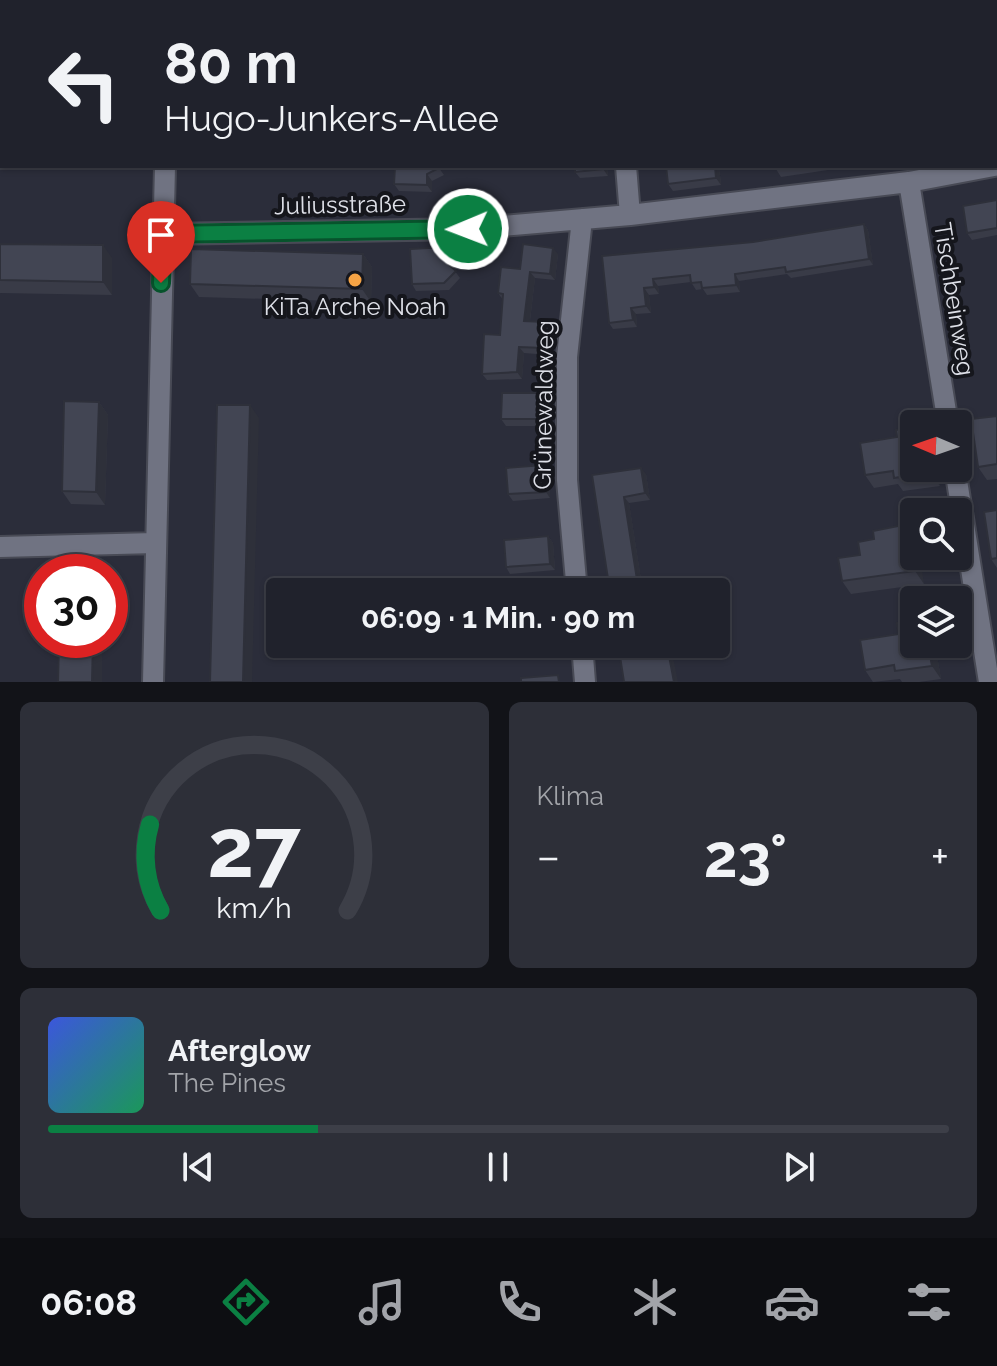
<!DOCTYPE html>
<html lang="de">
<meta charset="utf-8">
<style>
body{margin:0;font-family:Raleway,sans-serif;background:#2d2f38;color:#f1f3f6;height:100vh;display:flex;flex-direction:column;font-size:30px;white-space:nowrap}
*{box-sizing:border-box;margin:0}
p{font-size:26px;color:#a2a4a9}
.icon{flex:none;width:44px;height:44px;fill:none;stroke:currentColor;stroke-width:2;stroke-linecap:round;stroke-linejoin:round}
.map{position:relative;height:682px;overflow:hidden}
.panel{display:flex;flex-direction:column;gap:20px;padding:20px;background:#121318;flex:1}
.panel>*{flex:none}
.guide{position:absolute;left:0px;top:0px;width:998px;height:168px;box-shadow:0 2px 6px #0004,0 0 0 2px #3d3f48;background:#20222c;color:#f1f3f6;overflow:hidden}
.needle{width:52px;rotate:272deg}
.tools{position:absolute;left:900px;top:410px;display:grid;gap:16px}
.tools a{display:grid;place-items:center;width:72px;height:72px;border-radius:8px;background:#20222c;box-shadow:0 2px 6px #0004,0 0 0 2px #3d3f48;font-size:40px}
.speed{position:absolute;left:24px;top:554px;display:flex;gap:16px;font-size:40px;font-weight:700;text-align:center}
.speed>*{display:grid;place-content:center;width:104px;height:104px;border-radius:50%;background:#20222c;box-shadow:0 2px 6px #0004,0 0 0 2px #3d3f48;line-height:1}
.speed .limit{border:12px solid #d22;background:#fff;color:#111}
.pin{position:absolute;display:grid;place-items:center;width:68px;height:68px;color:#fff;margin:-82px -34px;border-radius:50% 50% 50% 0;rotate:-45deg;box-shadow:0 0 8px #0007}
.pin .icon{rotate:45deg}
.me{position:absolute;width:88px;margin:-44px;rotate:269deg;stroke-linejoin:round;filter:drop-shadow(0 0 6px #0008)}
.turn{display:flex;align-items:center;gap:28px;height:168px;padding:0 32px;font-size:36px}
.turn .icon{width:104px;height:104px;stroke-width:2.5}
.turn b{display:block;font-size:56px;line-height:68px}
.big{font-size:60px;font-weight:700;line-height:1.1}
.panel .tile{flex:1;display:flex;flex-direction:column;justify-content:center;gap:12px;min-width:0;padding:0 28px;border-radius:12px;background:#2d2f38}
.panel .dial{align-items:center;gap:0}
.dial svg{height:208px;overflow:visible;fill:none;stroke:#3d3f48;stroke-width:7;stroke-linecap:round;text-anchor:middle}
.dial text{fill:#f1f3f6;stroke:none}
.song{display:flex;align-items:center;gap:24px}
.cover{width:96px;height:96px;border-radius:12px;background:linear-gradient(135deg,hsl(230 70% 55%),hsl(150 70% 35%))}
.played{height:8px;border-radius:4px;background:linear-gradient(90deg,#0b8043 30%,#3d3f48 30%)}
.keys{display:flex;justify-content:space-around;direction:ltr}
.heat{display:flex;justify-content:space-between;align-items:center;font-size:44px;direction:ltr}
.panel .tiles{flex:1;display:grid;gap:20px;grid-template-columns:1fr 1fr}
.tile:last-child{grid-column:span 2}
.trip{position:absolute;left:266px;top:578px;width:464px;height:80px;border-radius:8px;background:#20222c;box-shadow:0 2px 6px #0004,0 0 0 2px #3d3f48;font-weight:700;line-height:80px;text-align:center}
.tab-bar{display:flex;height:128px;justify-content:space-around;align-items:center;background:#0d0e12;color:#a2a4a9}
.tab-bar .icon{width:56px;height:56px}
.tab-bar .active{color:#0b8043}
.tab-bar b{font-size:36px;color:#f1f3f6}
.map>svg:first-child{display:block}
</style>
<div class="map">
<svg width="997" height="682" viewBox="0 0 997 682">
<rect width="100%" height="100%" fill="#2b2d3a"/>
<g fill="none" stroke-linecap="round" stroke-linejoin="round">
<g stroke="#484a55" stroke-width="24">
<path id="minor" d="M611,0L612,2
M169,2V0
M626,166L630,215
M909,182L948,424
M163,234L468,229L630,215L909,182L994,166
M955,468L989,682
M0,547L155,543
M577,592L567,480V357L582,219
M582,644L585,682
M153,682L165,166"/>
</g>
<use href="#minor" stroke="#707382" stroke-width="20"/>
</g>
<path fill="#393b47" d="M0,86H2V135H0Z
M575,166H607L608,176L580,178L575,172Z
M719,166L721,185L673,191L668,184Z
M774,166H828V170L781,177Z
M439,168L444,175L432,181V192L399,191L394,184Z
M997,200V235L972,240L967,233Z
M864,224L868,230L873,265L791,278L787,274L739,281L740,292L707,295L703,289L696,290L691,282L658,286L659,294L649,295L651,313L636,314L637,327L613,329L609,323L602,256L753,242Z
M0,244L112,258V295L0,293Z
M363,254L372,267L371,302L199,297L190,284Z
M451,254L452,267L460,278L449,290L416,291L412,284Z
M558,254L555,280L535,278L530,321L551,329L549,355L524,353L522,379L487,380L482,374L500,335L503,300L498,293L520,269Z
M543,393L548,400L547,426H506L501,419Z
M99,402L108,415L105,505L71,504L62,491Z
M997,416V479L987,480L978,467Z
M860,443L937,468L940,486L903,491L898,484L874,488L865,475Z
M549,472L550,498L513,501L508,494Z
M646,474L650,500L629,503L643,592H610L592,475Z
M997,510V568L991,559Z
M908,524L924,584L851,594L842,581L860,555Z
M548,536L553,543L555,570L510,574L506,567Z
M935,644L941,679L919,682H902L900,679L873,682L865,670Z"/>
<path fill="#2e303a" d="M603,166H607L608,176L603,169Z
M715,166H719L721,185L716,178Z
M427,174L432,181V192L427,185Z
M864,224L868,230L873,265L869,259Z
M103,245L112,258V295L103,282Z
M447,247L451,254L452,270L447,263Z
M553,248L558,254L555,280L550,274Z
M363,254L372,267L371,302L362,289Z
M530,272L535,278L529,328L524,321Z
M735,274L739,281L740,292L736,285Z
M653,279L658,286L659,294L654,287Z
M644,288L649,295L651,313L646,306Z
M631,308L636,314L637,327L633,320Z
M546,322L551,329L549,355L544,348Z
M519,347L524,353L522,379L517,372Z
M543,393L548,400L547,426L542,419Z
M99,402L108,415L105,505L96,492Z
M250,405L259,418L252,682H243Z
M544,465L549,472L550,498L546,492Z
M641,468L646,474L650,500L645,493Z
M930,468H937L940,486L930,472Z
M624,497L629,503L643,592H639Z
M908,524L914,533V556H920L924,584L915,571Z
M548,536L553,543L555,570L550,564Z
M93,640H102V682H92Z
M928,644H935L941,679L932,666Z
M667,645L672,652L678,682H674Z"/>
<path fill="#424553" stroke="#2e303a" stroke-width="2" d="M559,0H587V2H560Z
M0,86H2V122H0Z
M996,100H997L996,128Z
M395,166H436L439,168L427,174V185L394,184Z
M575,166H603V169L575,172Z
M666,166H715L716,178L668,184Z
M997,200V228L967,233L963,206Z
M864,224L869,259L786,272L785,267L735,274L736,285L702,288L701,282L691,283L690,275L653,279L654,287L644,288L646,306L631,308L633,320L609,323L602,256L753,242Z
M0,244L103,245V282L0,280Z
M523,244L553,248L550,274L530,272L524,321L546,322L544,348L519,347L517,372L482,374L484,334L500,335L503,294L498,293L501,267L520,269Z
M447,247V263L456,271L444,283L412,284L410,249Z
M191,249L363,254L362,289L190,284Z
M502,393H543L542,419H501Z
M64,401L99,402L96,492L62,491Z
M217,405H250L243,682H210Z
M997,416V464L978,467L971,419Z
M914,427V468H930V472L894,478L893,471L865,475L860,443L897,437L896,430Z
M544,465L546,492L508,494L506,468Z
M641,468L645,493L624,497L639,592H610L592,475Z
M997,510V558L991,559L984,512Z
M908,524L915,571L842,581L838,558L860,555L858,542L874,539L873,531Z
M548,536L550,564L506,567L504,540Z
M914,620V644H928L932,666L895,671L894,665L865,670L860,640L899,634L897,623Z
M59,640H93L92,682H58Z
M618,644H648L649,648L667,645L674,682H624Z
M558,675L559,682H521V678Z"/>
<g fill="none" stroke-linecap="round" stroke-linejoin="round">
<g stroke="#07532c" stroke-width="20">
<path id="route" d="M161,283L163,234L468,229"/>
</g>
<use href="#route" stroke="#0b8043" stroke-width="14"/>
</g>
<circle fill="#f5a345" stroke="#15161c" stroke-width="3" cx="355" cy="280" r="8"/>
<g text-anchor="middle" stroke-width="8" stroke-linejoin="round" paint-order="stroke">
<g font-size="24" fill="#dee0e8" stroke="#15161c">
<text transform="translate(340 205) rotate(-1)" y="8">Juliusstraße</text>
<text transform="translate(954 299) rotate(81)" y="8">Tischbeinweg</text>
<text transform="translate(544 405) rotate(-89)" y="8">Grünewaldweg</text>
</g>
<g font-size="24" fill="#dee0e8" stroke="#15161c">
<text x="355" y="315">KiTa Arche Noah</text>
</g>
</g>
</svg>
<div class="tools">
<a><svg class="needle" viewBox="-14 -14 28 28"><path d="M0-13l5 13h-10z" fill="#e53935"/><path d="M0 13l5-13h-10z" fill="#a2a4a9"/></svg></a>
<a><svg class="icon" aria-label="search" viewBox="0 0 24 24"><circle cx="10" cy="10" r="6"/><path d="M15 15l6 6"/></svg></a>
<a><svg class="icon" aria-label="layers" viewBox="0 0 24 24"><path d="M12 4l9 5-9 5-9-5zM3 14l9 5 9-5"/></svg></a>
</div>
<div class="speed"><div class="limit">30</div></div>
<div class="pin" style="left:161px;top:283px;background:#d93025"><svg class="icon" aria-label="arrive" viewBox="0 0 24 24"><path d="M6 21V4h12l-3 4 3 4H6"/></svg></div>
<svg class="me" style="left:468px;top:229px" viewBox="-20 -20 40 40"><circle r="17" fill="#0b8043" stroke="#fff" stroke-width="3"/><path d="M0-11L8 9 0 5-8 9z" fill="#fff"/></svg>
<div class="trip">06:09 · 1 Min. · 90 m</div>
<div class="guide">
<div class="turn"><svg class="icon" aria-label="left" viewBox="0 0 24 24"><path d="M17 20v-9H6M10 6l-5 5 5 5"/></svg><div><b>80 m</b>Hugo-Junkers-Allee</div></div>
</div>
</div>
<section class="panel">
<div class="tiles">
<div class="tile dial"><svg viewBox="0 0 100 80">
<path d="M14 69A42 42 0 1 1 86 69"/>
<path d="M14 69A42 42 0 0 1 10 36" stroke="#0b8043"/>
<text x="50" y="56" font-size="32" font-weight="700">27</text>
<text x="50" y="72" font-size="11">km/h</text>
</svg></div>
<div class="tile"><p>Klima</p>
<div class="heat"><a>−</a><b class="big">23°</b><a>+</a></div>
</div>
<div class="tile">
<div class="song"><i class="cover"></i><div><b>Afterglow</b><p>The Pines</p></div></div>
<div class="played"></div>
<div class="keys"><svg class="icon" aria-label="previous" viewBox="0 0 24 24"><path d="M18 5L8 12l10 7zM5 5v14"/></svg><svg class="icon" aria-label="pause" viewBox="0 0 24 24"><path d="M8 5v14M16 5v14"/></svg><svg class="icon" aria-label="next" viewBox="0 0 24 24"><path d="M6 5l10 7-10 7zM19 5v14"/></svg></div>
</div>
</div>
</section>
<nav class="tab-bar">
<b>06:08</b>
<svg class="icon active" aria-label="directions" viewBox="0 0 24 24"><path d="M12 3l9 9-9 9-9-9zM9 14v-3h6M13 9l2 2-2 2"/></svg>
<svg class="icon" aria-label="music" viewBox="0 0 24 24"><path d="M9 18V5l10-2v13"/><circle cx="6" cy="18" r="3"/><circle cx="16" cy="16" r="3"/></svg>
<svg class="icon" aria-label="phone" viewBox="0 0 24 24"><path d="M5 4h4l2 5-3 2q2 4 5 5l2-3 5 2v4C11 20 4 13 5 4z"/></svg>
<svg class="icon" aria-label="climate" viewBox="0 0 24 24"><path d="M12 3v18M4 7l16 10M4 17L20 7"/></svg>
<svg class="icon" aria-label="car" viewBox="0 0 24 24"><path d="M5 17H2v-5l4-1 3-4h7l3 4 3 1v5h-3M9 17h6M6 11h13"/><circle cx="7" cy="17" r="2"/><circle cx="17" cy="17" r="2"/></svg>
<svg class="icon" aria-label="filters" viewBox="0 0 24 24"><path d="M4 7h16M4 17h16"/><circle cx="9" cy="7" r="2"/><circle cx="15" cy="17" r="2"/></svg>
</nav>
